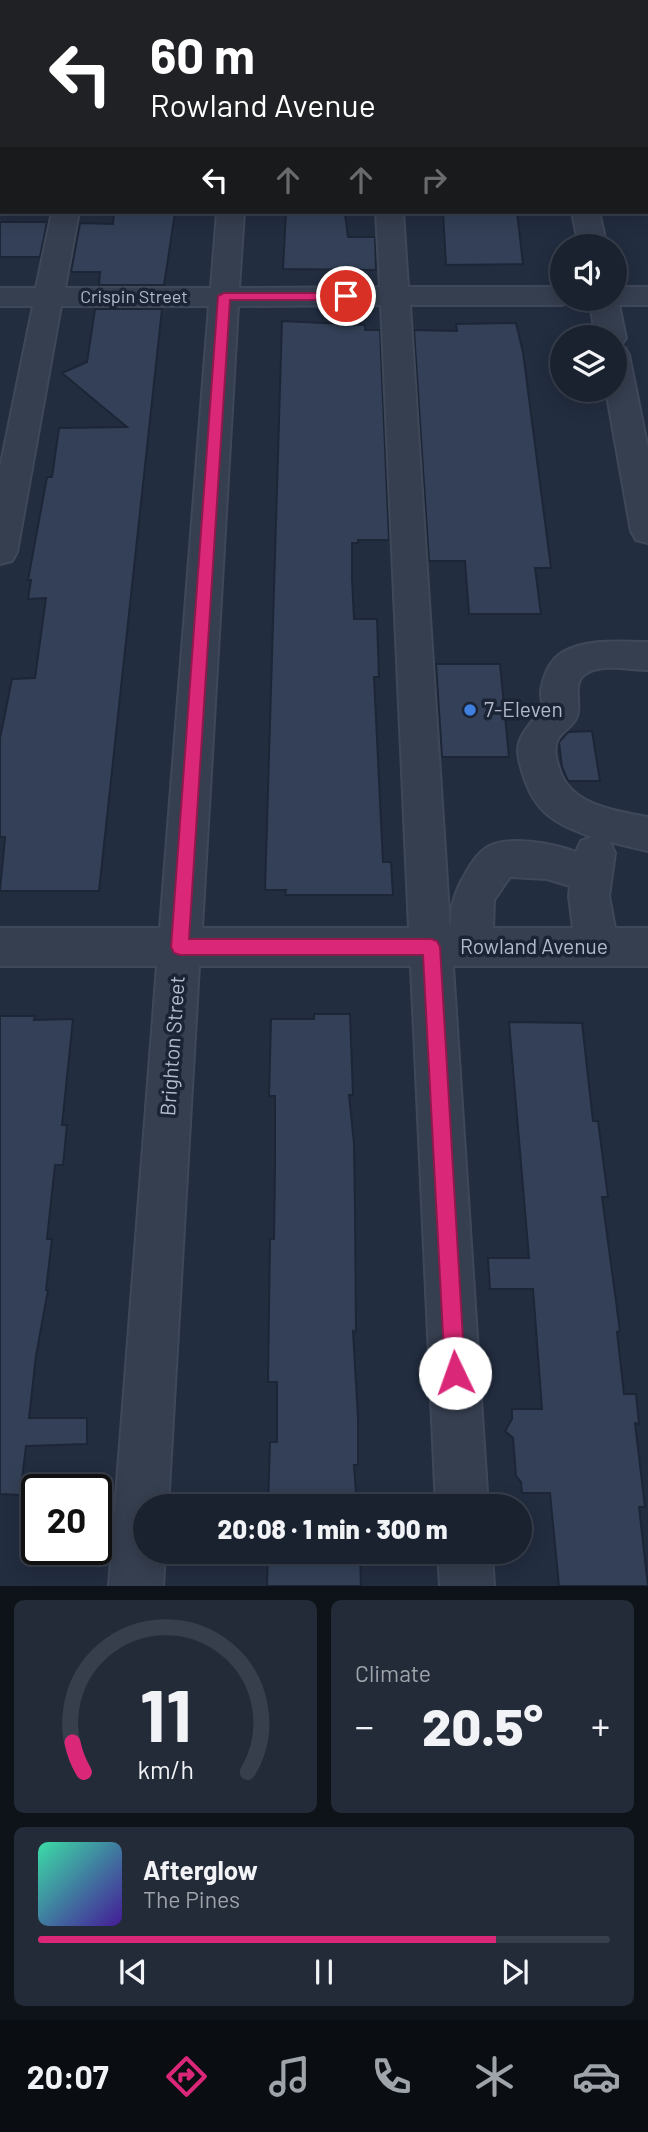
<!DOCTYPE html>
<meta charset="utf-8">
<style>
body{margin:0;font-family:Barlow,sans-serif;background:#232a38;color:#f1f3f6;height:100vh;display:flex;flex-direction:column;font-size:26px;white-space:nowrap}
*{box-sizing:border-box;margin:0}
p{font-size:23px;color:#9fa4ab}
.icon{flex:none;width:38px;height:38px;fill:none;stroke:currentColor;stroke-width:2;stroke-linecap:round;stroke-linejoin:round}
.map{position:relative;height:1586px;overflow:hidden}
.sheet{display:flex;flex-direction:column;gap:14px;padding:14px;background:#0e131a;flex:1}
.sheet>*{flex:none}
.hud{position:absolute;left:0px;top:0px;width:649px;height:214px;box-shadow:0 4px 18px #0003,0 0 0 2px #383f4c;background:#202124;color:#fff;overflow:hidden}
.buttons{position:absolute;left:550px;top:234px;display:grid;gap:14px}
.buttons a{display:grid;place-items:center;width:77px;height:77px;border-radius:50%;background:#1a2230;box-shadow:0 4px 18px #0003,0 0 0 2px #383f4c;font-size:35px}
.speed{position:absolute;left:21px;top:1474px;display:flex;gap:14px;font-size:35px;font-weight:700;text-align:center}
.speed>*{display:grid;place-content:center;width:91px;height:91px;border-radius:50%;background:#1a2230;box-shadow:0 4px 18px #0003,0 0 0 2px #383f4c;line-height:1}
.speed .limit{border:4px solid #111;border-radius:10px;background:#fff;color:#111}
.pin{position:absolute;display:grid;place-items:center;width:60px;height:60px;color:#fff;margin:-30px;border:4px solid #fff;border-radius:50%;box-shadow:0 2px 7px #0007}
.me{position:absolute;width:77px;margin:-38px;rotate:357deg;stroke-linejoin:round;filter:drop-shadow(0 0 5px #0008)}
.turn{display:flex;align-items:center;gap:24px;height:147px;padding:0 35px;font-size:32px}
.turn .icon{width:91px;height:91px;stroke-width:2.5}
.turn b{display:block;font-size:49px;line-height:60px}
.lanes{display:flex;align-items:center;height:66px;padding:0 35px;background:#0003;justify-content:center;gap:35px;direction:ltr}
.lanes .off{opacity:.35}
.big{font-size:52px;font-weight:800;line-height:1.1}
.sheet .card{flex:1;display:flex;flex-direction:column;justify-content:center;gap:10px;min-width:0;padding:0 24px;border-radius:10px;background:#232a38}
.sheet .dial{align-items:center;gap:0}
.dial svg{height:182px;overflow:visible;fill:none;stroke:#383f4c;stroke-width:7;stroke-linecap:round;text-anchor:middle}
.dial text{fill:#f1f3f6;stroke:none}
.song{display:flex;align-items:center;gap:21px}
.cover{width:84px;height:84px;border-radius:10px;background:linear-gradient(135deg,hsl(160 70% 55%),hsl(260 70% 35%))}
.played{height:7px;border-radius:4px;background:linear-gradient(90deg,#db2777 80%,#383f4c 80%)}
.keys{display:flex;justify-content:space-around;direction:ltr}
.heat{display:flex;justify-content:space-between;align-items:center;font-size:38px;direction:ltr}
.sheet .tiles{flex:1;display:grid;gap:14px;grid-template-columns:1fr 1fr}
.card:last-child{grid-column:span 2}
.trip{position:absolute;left:133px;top:1494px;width:399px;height:70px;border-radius:35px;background:#1a2230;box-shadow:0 4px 18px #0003,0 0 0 2px #383f4c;font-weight:800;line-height:70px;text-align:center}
.menu{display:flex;height:112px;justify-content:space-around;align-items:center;background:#0a0e13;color:#9fa4ab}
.menu .icon{width:49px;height:49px}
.menu .current{color:#db2777}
.menu b{font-size:32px;color:#f1f3f6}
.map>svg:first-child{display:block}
</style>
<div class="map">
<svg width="648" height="1586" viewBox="0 0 648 1586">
<rect width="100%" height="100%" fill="#222d40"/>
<path fill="#334057" stroke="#1d2637" stroke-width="2" d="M114,212L175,213L164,285H99L100,272H71L80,223L113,224Z
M286,212L345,214L348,237H375L376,270L283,269Z
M443,212H517L523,264L446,265Z
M0,222H47L40,257H0Z
M95,309H162L99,891H0L5,837H0V738L12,679L35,678L46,598L28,599L31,580H28L47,477H52L59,428L127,427L62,373L87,362Z
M282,321L365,325V330H380L389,540H358V543H352V578L354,619H377L379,677H374L383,862H391L393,895H285L286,890H265Z
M516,323L523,352L551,568H535L541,614H469L465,561H429L414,330L457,331L456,324Z
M436,664H500L509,757H442Z
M592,731L600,781H568L562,767L559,742L568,732Z
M314,1014H350L353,1095H349L354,1143L355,1208L356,1332L353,1331L358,1418V1465H354L357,1507H268L270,1442H277V1382H268L270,1239H274L275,1166V1096H269L271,1019H314Z
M0,1016H35L34,1020L73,1019L62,1125H67L63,1165H55L47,1239H52L46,1290H48L36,1356L29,1418H87V1444L26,1446L20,1495L0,1494Z
M509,1022L582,1023L593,1121H598L608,1197H602L620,1331L617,1332L624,1394H636L639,1424L635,1423L645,1507H639L648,1586H559L550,1493H522L521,1482L516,1476L513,1438L505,1431L512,1419V1409H542L533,1289H490L488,1258H529Z
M268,1552H360L361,1586H267Z"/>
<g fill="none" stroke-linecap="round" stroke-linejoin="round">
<path stroke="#384255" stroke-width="26" stroke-dasharray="26 13" stroke-linecap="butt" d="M411,2L413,0"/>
<g stroke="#3f4859" stroke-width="4">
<path id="minor" d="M95,0H117L94,2Z
M175,0H206L207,2H176Z
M233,0H255V2H233Z
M455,0H479L480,2H456Z
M544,0H566L543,2Z
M52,212H79L65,288H211L217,212H244L239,288L380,287L376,212H403L408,287H562V299H574L562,305H410L450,928C452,922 450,911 453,903C456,888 473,856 486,848C506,834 555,844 576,852L581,841L592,837C554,823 534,813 522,771C519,761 516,750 520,740C525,727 535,720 541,709C543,705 541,697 541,693C542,678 550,659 563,652C589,638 620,642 648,642V670C631,670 605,664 589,672C570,680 582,702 577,716C574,727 561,731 557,741C554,749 556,760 559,768C569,805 615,811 648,817V851L610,842L615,853L609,896L615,928H648V966H453L488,1507H436L411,966H199L168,1507H145V1552H165L163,1586H109L157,966H0V928H160L209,306H61L17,552L12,561L0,564V468L33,306H0V288H36ZM381,305L409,928H202L238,306ZM510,877L547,879L570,886L569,896L573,928H493L494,900Z
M572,212H599L607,247H579Z
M614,287H648V305H619L626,338L621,345L617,346L625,348L629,355L648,449V543L636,540L631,531L606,390H614V338H596L589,299H614Z
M438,1552H492L494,1586H440Z"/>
</g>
<g stroke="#3f4859" stroke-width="4">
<path id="major" d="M583,0H611L612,2H584Z"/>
</g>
<use href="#minor" fill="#363f50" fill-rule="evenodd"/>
<use href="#major" fill="#545e70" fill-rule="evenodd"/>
</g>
<path fill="#db2777" stroke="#8e194d" stroke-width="2" d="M224,293H346L352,296L346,300H230L189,939H431L437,941L440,947L465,1373L462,1381L455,1384L448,1381L445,1373L423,955H180L174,953L171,947L218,296Z"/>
<circle fill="#3f7fe0" stroke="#1b2435" stroke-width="2.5" cx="470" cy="710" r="7"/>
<g text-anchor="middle" stroke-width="7" stroke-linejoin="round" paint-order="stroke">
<g font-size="18" fill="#b2bacb" stroke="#1b2435">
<text x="134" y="303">Crispin Street</text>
</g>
<g font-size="21" fill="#b2bacb" stroke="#1b2435" text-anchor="start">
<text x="484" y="717">7-Eleven</text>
</g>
<g font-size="21" fill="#b2bacb" stroke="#1b2435">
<text x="534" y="954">Rowland Avenue</text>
<text transform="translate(173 1046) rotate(-86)" y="7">Brighton Street</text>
</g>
</g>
</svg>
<div class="buttons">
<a><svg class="icon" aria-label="sound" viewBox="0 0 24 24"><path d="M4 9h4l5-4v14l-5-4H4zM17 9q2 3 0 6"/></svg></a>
<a><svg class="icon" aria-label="layers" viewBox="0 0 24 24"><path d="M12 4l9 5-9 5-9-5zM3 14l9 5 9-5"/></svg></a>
</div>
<div class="speed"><div class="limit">20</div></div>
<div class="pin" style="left:346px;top:296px;background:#d93025"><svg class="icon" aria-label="arrive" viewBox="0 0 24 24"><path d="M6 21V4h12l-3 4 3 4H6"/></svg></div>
<svg class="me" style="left:455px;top:1373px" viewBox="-20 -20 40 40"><circle r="19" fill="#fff"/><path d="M0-13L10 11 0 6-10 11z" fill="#db2777"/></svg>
<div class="trip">20:08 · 1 min · 300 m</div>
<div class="hud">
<div class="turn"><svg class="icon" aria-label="left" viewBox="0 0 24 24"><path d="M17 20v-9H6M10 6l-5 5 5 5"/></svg><div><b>60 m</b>Rowland Avenue</div></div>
<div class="lanes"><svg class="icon" aria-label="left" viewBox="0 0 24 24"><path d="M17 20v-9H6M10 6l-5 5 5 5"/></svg><svg class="icon off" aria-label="ahead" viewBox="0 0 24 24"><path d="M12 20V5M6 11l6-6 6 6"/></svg><svg class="icon off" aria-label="ahead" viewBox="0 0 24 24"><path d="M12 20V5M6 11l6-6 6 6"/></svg><svg class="icon off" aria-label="right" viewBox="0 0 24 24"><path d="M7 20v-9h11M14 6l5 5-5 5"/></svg></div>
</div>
</div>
<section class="sheet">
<div class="tiles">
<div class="card dial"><svg viewBox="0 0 100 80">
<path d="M14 69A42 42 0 1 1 86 69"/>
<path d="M14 69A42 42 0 0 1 9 56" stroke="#db2777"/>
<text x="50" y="56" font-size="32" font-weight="700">11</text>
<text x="50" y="72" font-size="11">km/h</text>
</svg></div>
<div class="card"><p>Climate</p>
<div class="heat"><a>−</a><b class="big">20.5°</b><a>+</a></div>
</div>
<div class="card">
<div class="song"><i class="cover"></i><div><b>Afterglow</b><p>The Pines</p></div></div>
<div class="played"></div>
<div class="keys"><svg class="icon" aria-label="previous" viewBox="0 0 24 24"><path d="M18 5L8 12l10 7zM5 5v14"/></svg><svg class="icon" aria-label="pause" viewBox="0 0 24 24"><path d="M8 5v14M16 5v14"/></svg><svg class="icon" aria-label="next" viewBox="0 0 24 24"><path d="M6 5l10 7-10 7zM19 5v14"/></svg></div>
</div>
</div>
</section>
<nav class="menu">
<b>20:07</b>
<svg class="icon current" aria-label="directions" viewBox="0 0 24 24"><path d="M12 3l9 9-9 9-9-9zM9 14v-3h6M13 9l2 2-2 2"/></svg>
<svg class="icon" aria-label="music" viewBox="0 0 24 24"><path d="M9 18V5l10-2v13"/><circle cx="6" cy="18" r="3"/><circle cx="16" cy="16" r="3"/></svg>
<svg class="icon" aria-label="phone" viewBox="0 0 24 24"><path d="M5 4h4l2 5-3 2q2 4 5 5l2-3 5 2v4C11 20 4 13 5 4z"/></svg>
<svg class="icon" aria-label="climate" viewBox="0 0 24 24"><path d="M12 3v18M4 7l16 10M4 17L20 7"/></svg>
<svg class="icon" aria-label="car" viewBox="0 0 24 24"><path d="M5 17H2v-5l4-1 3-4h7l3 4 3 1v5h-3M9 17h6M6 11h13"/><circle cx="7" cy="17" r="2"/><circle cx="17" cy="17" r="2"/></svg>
</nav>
